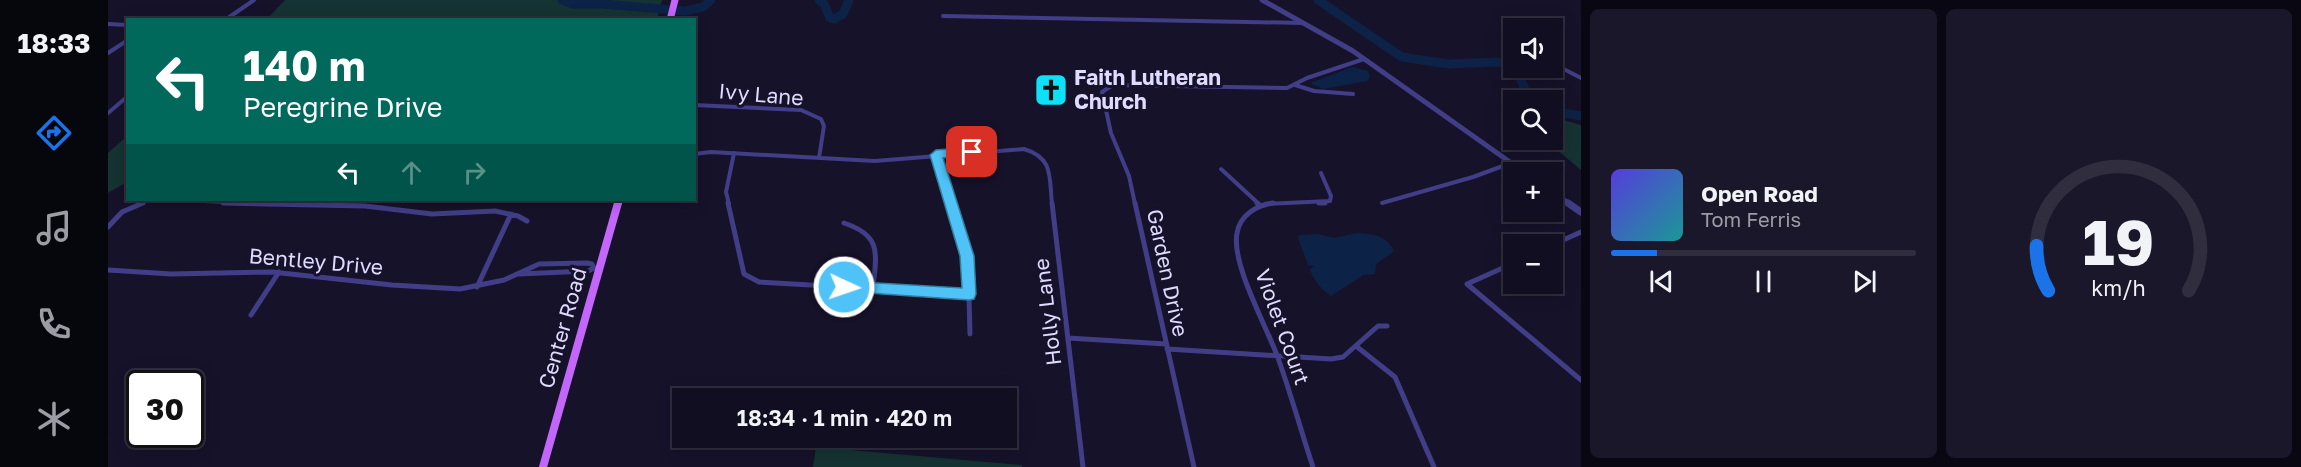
<!DOCTYPE html>
<meta charset="utf-8">
<style>
body{margin:0;font-family:"Golos Text",sans-serif;background:#191729;color:#f1f3f6;height:100vh;display:flex;flex-direction:column;font-size:22px;white-space:nowrap}
*{box-sizing:border-box;margin:0}
p{font-size:20px;color:#9c9ca5}
.icon{flex:none;width:33px;height:33px;fill:none;stroke:currentColor;stroke-width:2;stroke-linecap:round;stroke-linejoin:round}
.map{position:relative;flex:1;overflow:hidden}
.drawer{display:flex;flex-direction:column;gap:9px;padding:9px;background:#090812;width:720px}
.drawer>*{flex:none}
.hud{position:absolute;left:18px;top:18px;width:570px;height:183px;border-radius:0px;box-shadow:0 3px 15px #0003,0 0 0 2px #302e3e;background:#00695c;color:#fff;overflow:hidden}
.tools{position:absolute;left:1395px;top:18px;display:grid;gap:12px}
.tools a{display:grid;place-items:center;width:60px;height:60px;border-radius:0px;background:#100e20;box-shadow:0 3px 15px #0003,0 0 0 2px #302e3e;font-size:30px}
.speed{position:absolute;left:18px;top:370px;display:flex;gap:12px;font-size:30px;font-weight:700;text-align:center}
.speed>*{display:grid;place-content:center;width:78px;height:78px;border-radius:50%;background:#100e20;box-shadow:0 3px 15px #0003,0 0 0 2px #302e3e;line-height:1}
.speed .limit{border:3px solid #111;border-radius:9px;background:#fff;color:#111}
.pin{position:absolute;display:grid;place-items:center;width:51px;height:51px;color:#fff;margin:-26px;border-radius:12px;box-shadow:0 3px 9px #0006}
.me{position:absolute;width:66px;margin:-33px;rotate:93deg;stroke-linejoin:round;filter:drop-shadow(0 0 4px #0008)}
.turn{display:flex;align-items:center;gap:21px;height:126px;padding:0 18px;font-size:27px}
.turn .icon{width:78px;height:78px;stroke-width:2.5}
.turn b{display:block;font-size:42px;line-height:51px}
.lanes{display:flex;align-items:center;height:57px;padding:0 18px;background:#0003;justify-content:center;gap:30px;direction:ltr}
.lanes .off{opacity:.35}
.drawer .widget{flex:1;display:flex;flex-direction:column;justify-content:center;gap:9px;min-width:0;padding:0 21px;border-radius:9px;background:#191729}
.drawer .dial{align-items:center;gap:0}
.dial svg{height:156px;overflow:visible;fill:none;stroke:#302e3e;stroke-width:7;stroke-linecap:round;text-anchor:middle}
.dial text{fill:#f1f3f6;stroke:none}
.song{display:flex;align-items:center;gap:18px}
.cover{width:72px;height:72px;border-radius:9px;background:linear-gradient(135deg,hsl(250 70% 55%),hsl(180 70% 35%))}
.played{height:6px;border-radius:3px;background:linear-gradient(90deg,#1a73e8 15%,#302e3e 15%)}
.keys{display:flex;justify-content:space-around;direction:ltr}
.drawer .tiles{flex:1;display:grid;gap:9px;grid-template-columns:repeat(2,1fr)}
.trip{position:absolute;left:564px;top:388px;width:345px;height:60px;border-radius:0px;background:#100e20;box-shadow:0 3px 15px #0003,0 0 0 2px #302e3e;font-weight:600;line-height:60px;text-align:center}
main{display:flex;flex:1;min-height:0}
.menu{display:flex;flex-direction:column;width:108px;justify-content:space-around;align-items:center;background:#06060d;color:#9c9ca5}
.menu .icon{width:42px;height:42px}
.menu .on{color:#1a73e8}
.menu b{font-size:27px;color:#f1f3f6}
.map>svg:first-child{display:block}
</style>
<main>
<nav class="menu">
<b>18:33</b>
<svg class="icon on" aria-label="directions" viewBox="0 0 24 24"><path d="M12 3l9 9-9 9-9-9zM9 14v-3h6M13 9l2 2-2 2"/></svg>
<svg class="icon" aria-label="music" viewBox="0 0 24 24"><path d="M9 18V5l10-2v13"/><circle cx="6" cy="18" r="3"/><circle cx="16" cy="16" r="3"/></svg>
<svg class="icon" aria-label="phone" viewBox="0 0 24 24"><path d="M5 4h4l2 5-3 2q2 4 5 5l2-3 5 2v4C11 20 4 13 5 4z"/></svg>
<svg class="icon" aria-label="climate" viewBox="0 0 24 24"><path d="M12 3v18M4 7l16 10M4 17L20 7"/></svg>
</nav>
<div class="map">
<svg width="1473" height="467" viewBox="0 0 1473 467">
<rect width="100%" height="100%" fill="#16122a"/>
<path fill="#153332" d="M177,0H554L549,20H158Z
M1445,117L1473,125V170L1442,144L1446,143L1443,140Z
M19,136V182L0,193V153Z
M708,447L914,465V467H705Z"/>
<path fill="#0d2247" d="M1245,67L1260,71L1262,77L1259,81L1215,89L1202,83Z
M1249,233C1266,234 1278,235 1286,251L1268,264L1267,274L1255,275L1223,296C1213,289 1207,282 1202,270L1206,266L1200,265L1190,238L1191,235L1210,234L1226,238Z"/>
<g fill="none" stroke-linecap="round" stroke-linejoin="round">
<path stroke="#0d2247" stroke-width="9" d="M454,0L465,4H495L577,11L595,7L603,0
M711,0L716,4L722,18L726,19L735,14L741,0
M1210,0L1294,57L1340,64L1390,62L1406,66
M1408,68L1418,92L1426,100
M1444,111L1473,116"/>
<path stroke="#413e87" stroke-width="4" d="M835,16L1195,23
M117,20L146,0
M0,24L20,25
M0,53L20,40
M1444,63L1473,78
M1187,85L1206,91L1245,94
M586,105L693,110L713,119L716,126L711,158
M0,113L20,96
M586,154L603,152L767,161L916,149C946,158 941,177 944,204
M828,155L843,204
M1113,169L1151,204
M72,200L165,204
M1274,203L1365,177L1403,163
M31,204L41,200
M621,204L618,192L626,153
M1027,204L1021,176L1003,133L994,92L1005,85L1179,88L1199,78L1256,59
M1158,204L1222,201L1223,196L1213,173"/>
<path stroke="#413e87" stroke-width="5" d="M115,203L257,206L324,214L387,211L410,216L419,221
M620,203L636,274L651,282L861,294
M842,203L860,262L862,334
M944,203L975,467
M1027,203L1086,467
M1149,203L1153,206
M1165,203C1149,205 1132,215 1129,233C1123,264 1159,327 1170,358C1183,394 1193,431 1205,467
M1211,203H1217
M736,223C775,236 768,254 765,289
M0,227L14,212L35,203
M1444,245L1473,232
M1406,263L1359,284L1473,380
M0,270L63,274L164,272L284,285L352,289L396,280L431,264L479,263L484,264L486,268L480,271L411,274
M369,287L403,214
M143,315L171,272
M960,338L1058,344
M1248,346L1287,377L1326,467
M1059,349L1223,359L1235,357L1270,326H1279"/>
<path stroke="#413e87" stroke-width="5" d="M1154,0L1245,51L1416,172
M1444,192L1462,204"/>
<path stroke="#413e87" stroke-width="7" d="M1460,203L1473,212"/>
<path stroke="#c366fa" stroke-width="7" d="M562,20L567,0
M510,204L511,200"/>
<path stroke="#c366fa" stroke-width="8" d="M435,467L510,203"/>
</g>
<path fill="#4fc3f7" stroke="#337fa1" stroke-width="1.5" d="M864,147L869,148L871,152L869,155L835,158L866,256L868,294L866,299L861,300L731,291L729,287L731,283L736,281L854,288L852,256L822,155L828,150Z"/>
<defs>
<g id="church-square" transform="scale(1.725)"><rect x="-9" y="-9" width="18" height="18" rx="4" fill="#0ee0f7" stroke="#16122a"/><path d="M-1.2-6h2.4v3.5h3.3v2.4h-3.3V6h-2.4V-.1h-3.3v-2.4h3.3Z" fill="#111"/></g>
</defs>
<g fill-rule="evenodd">
<use href="#church-square" x="943" y="90"/>
</g>
<g text-anchor="middle" stroke-width="6" stroke-linejoin="round" paint-order="stroke">
<g font-size="21" font-weight="bold" fill="#dfdbfe" stroke="#16122a" text-anchor="start">
<text x="966" y="85">Faith Lutheran<tspan x="966" dy="24">Church</tspan></text>
</g>
<g font-size="21" fill="#dfdbfe" stroke="#16122a">
<text transform="translate(653 95) rotate(5)" y="7">Ivy Lane</text>
<text transform="translate(208 262) rotate(5)" y="7">Bentley Drive</text>
<text transform="translate(1059 273) rotate(78)" y="7">Garden Drive</text>
<text transform="translate(940 312) rotate(-97)" y="7">Holly Lane</text>
<text transform="translate(1174 327) rotate(70)" y="7">Violet Court</text>
<text transform="translate(455 328) rotate(-74)" y="7">Center Road</text>
</g>
</g>
</svg>
<div class="tools">
<a><svg class="icon" aria-label="sound" viewBox="0 0 24 24"><path d="M4 9h4l5-4v14l-5-4H4zM17 9q2 3 0 6"/></svg></a>
<a><svg class="icon" aria-label="search" viewBox="0 0 24 24"><circle cx="10" cy="10" r="6"/><path d="M15 15l6 6"/></svg></a>
<a>+</a>
<a>−</a>
</div>
<div class="speed"><div class="limit">30</div></div>
<div class="pin" style="left:864px;top:152px;background:#d93025"><svg class="icon" aria-label="arrive" viewBox="0 0 24 24"><path d="M6 21V4h12l-3 4 3 4H6"/></svg></div>
<svg class="me" style="left:736px;top:287px" viewBox="-20 -20 40 40"><circle r="17" fill="#4fc3f7" stroke="#fff" stroke-width="3"/><path d="M0-11L8 9 0 5-8 9z" fill="#fff"/></svg>
<div class="trip">18:34 · 1 min · 420 m</div>
<div class="hud">
<div class="turn"><svg class="icon" aria-label="left" viewBox="0 0 24 24"><path d="M17 20v-9H6M10 6l-5 5 5 5"/></svg><div><b>140 m</b>Peregrine Drive</div></div>
<div class="lanes"><svg class="icon" aria-label="left" viewBox="0 0 24 24"><path d="M17 20v-9H6M10 6l-5 5 5 5"/></svg><svg class="icon off" aria-label="ahead" viewBox="0 0 24 24"><path d="M12 20V5M6 11l6-6 6 6"/></svg><svg class="icon off" aria-label="right" viewBox="0 0 24 24"><path d="M7 20v-9h11M14 6l5 5-5 5"/></svg></div>
</div>
</div>
<section class="drawer">
<div class="tiles">
<div class="widget">
<div class="song"><i class="cover"></i><div><b>Open Road</b><p>Tom Ferris</p></div></div>
<div class="played"></div>
<div class="keys"><svg class="icon" aria-label="previous" viewBox="0 0 24 24"><path d="M18 5L8 12l10 7zM5 5v14"/></svg><svg class="icon" aria-label="pause" viewBox="0 0 24 24"><path d="M8 5v14M16 5v14"/></svg><svg class="icon" aria-label="next" viewBox="0 0 24 24"><path d="M6 5l10 7-10 7zM19 5v14"/></svg></div>
</div>
<div class="widget dial"><svg viewBox="0 0 100 80">
<path d="M14 69A42 42 0 1 1 86 69"/>
<path d="M14 69A42 42 0 0 1 8 46" stroke="#1a73e8"/>
<text x="50" y="56" font-size="32" font-weight="700">19</text>
<text x="50" y="72" font-size="11">km/h</text>
</svg></div>
</div>
</section>
</main>
